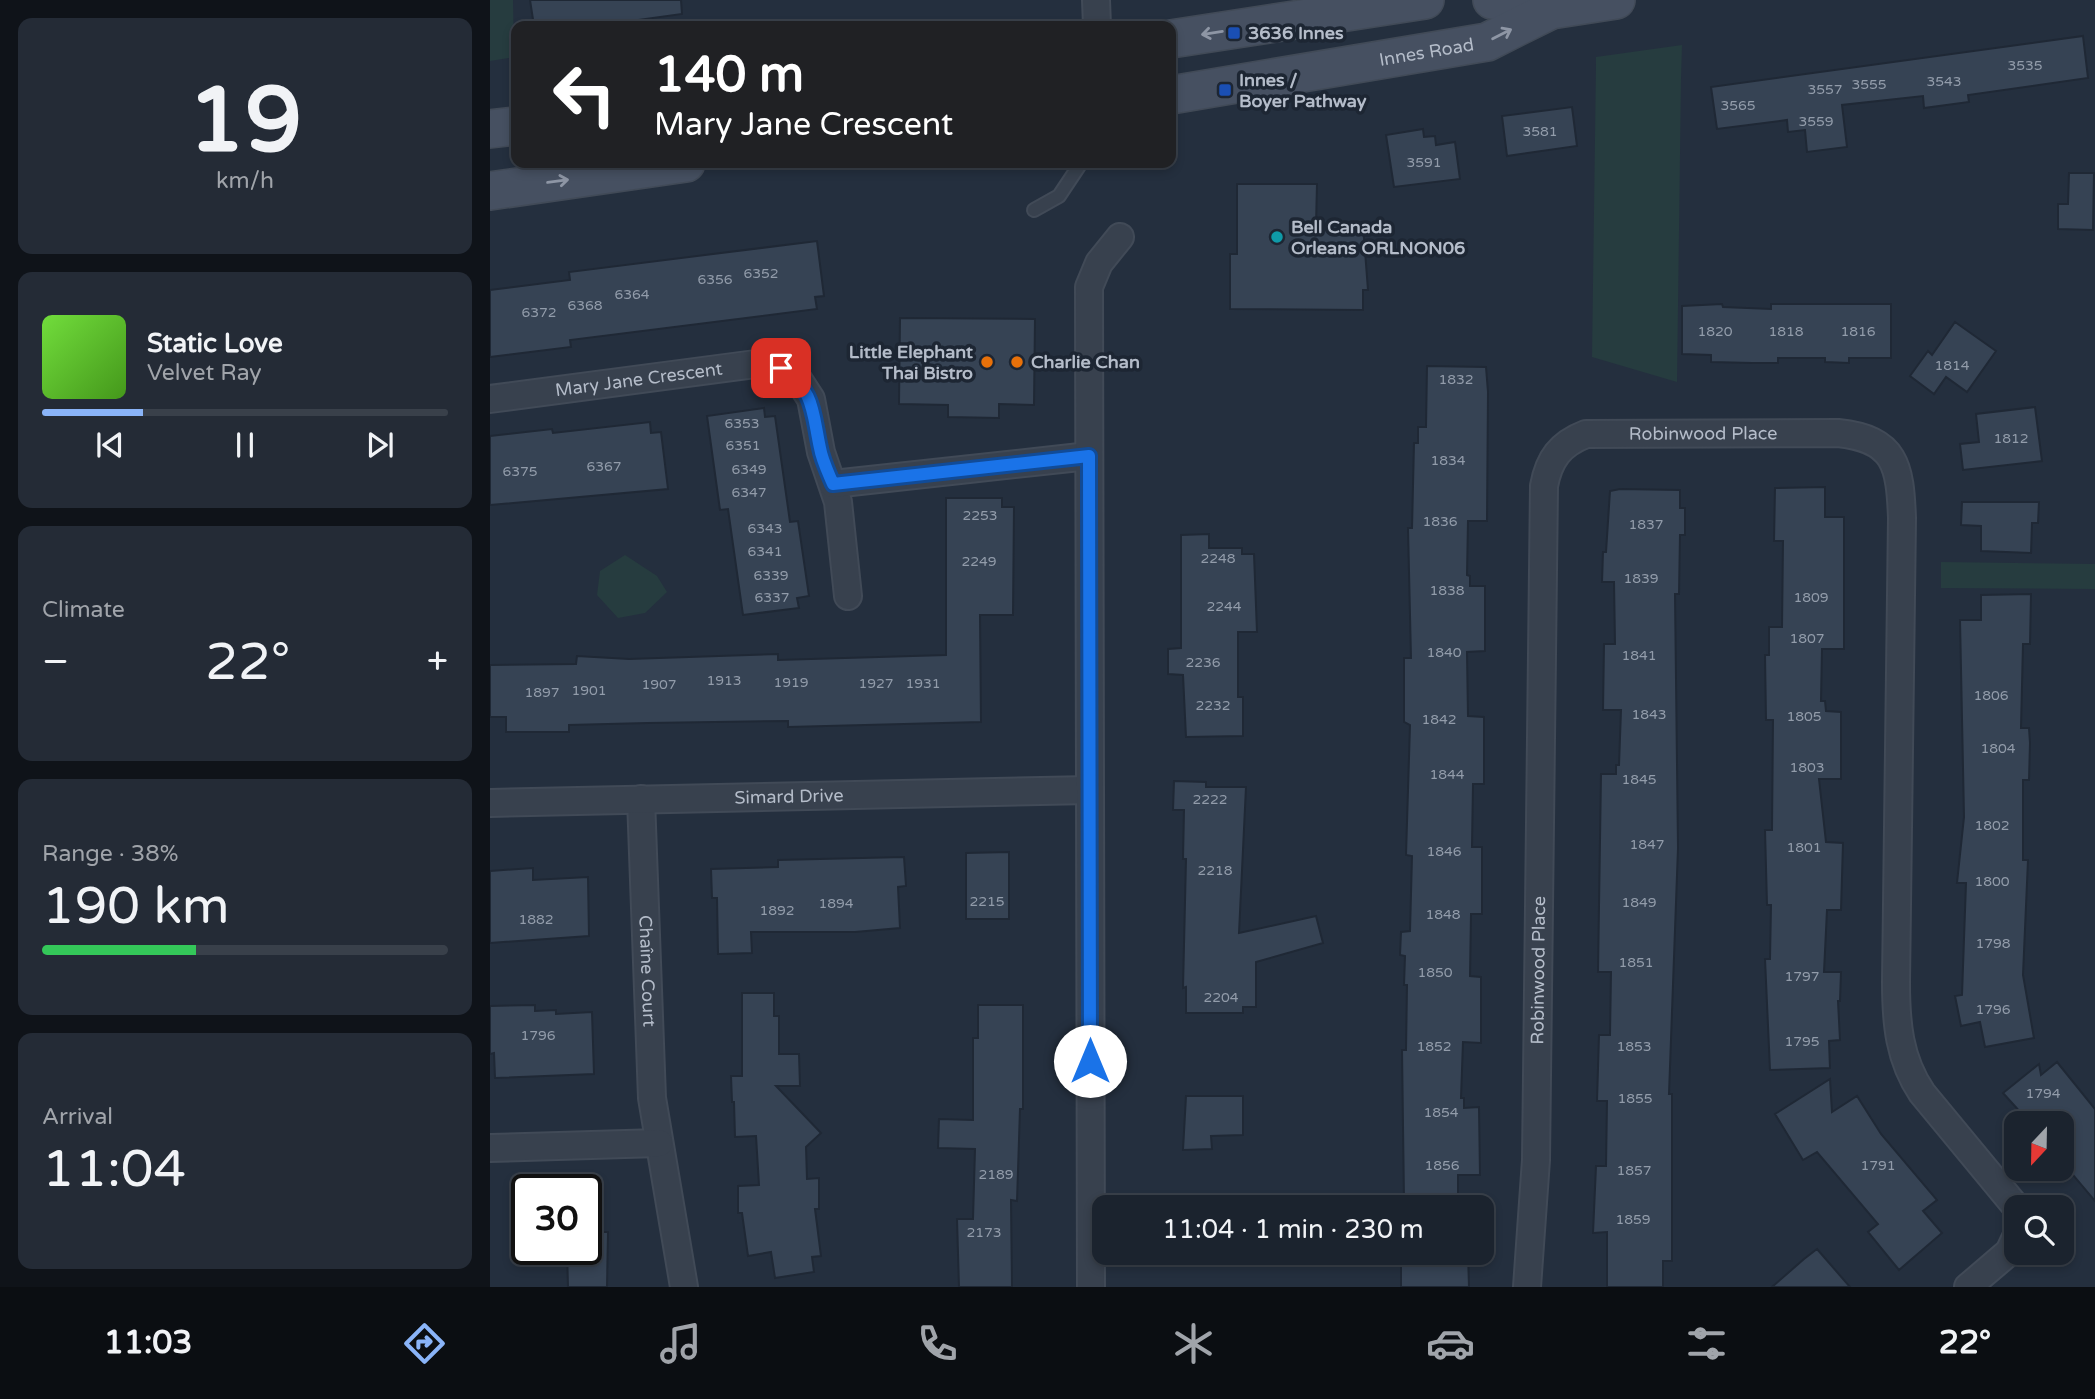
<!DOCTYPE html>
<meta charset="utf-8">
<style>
body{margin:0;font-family:"Varela Round",sans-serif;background:#242b36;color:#f1f3f6;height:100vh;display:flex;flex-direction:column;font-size:26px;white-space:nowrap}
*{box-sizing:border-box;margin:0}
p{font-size:23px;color:#a0a4aa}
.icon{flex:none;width:38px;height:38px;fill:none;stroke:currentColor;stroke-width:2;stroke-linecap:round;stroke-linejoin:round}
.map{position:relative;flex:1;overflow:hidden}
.details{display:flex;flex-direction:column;gap:18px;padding:18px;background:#0f1319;width:490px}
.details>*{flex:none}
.top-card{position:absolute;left:21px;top:21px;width:665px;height:147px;border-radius:14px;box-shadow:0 4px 10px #0003,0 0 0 2px #39404a;background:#202124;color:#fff;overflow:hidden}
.needle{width:46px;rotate:202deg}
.fabs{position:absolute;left:1514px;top:1111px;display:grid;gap:14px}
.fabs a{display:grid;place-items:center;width:70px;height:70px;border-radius:14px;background:#1b232e;box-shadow:0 4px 10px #0003,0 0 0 2px #39404a;font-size:35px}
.speed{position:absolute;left:21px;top:1174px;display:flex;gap:14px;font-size:35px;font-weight:700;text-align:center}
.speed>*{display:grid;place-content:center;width:91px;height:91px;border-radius:50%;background:#1b232e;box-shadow:0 4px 10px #0003,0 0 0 2px #39404a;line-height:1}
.speed .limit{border:4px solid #111;border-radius:10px;background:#fff;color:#111}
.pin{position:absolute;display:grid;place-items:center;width:60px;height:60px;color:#fff;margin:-30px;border-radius:14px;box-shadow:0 4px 10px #0006}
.me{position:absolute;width:77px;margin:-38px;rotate:0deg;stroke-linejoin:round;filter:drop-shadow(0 0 5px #0008)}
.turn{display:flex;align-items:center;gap:24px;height:147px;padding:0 28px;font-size:32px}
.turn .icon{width:91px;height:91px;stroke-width:2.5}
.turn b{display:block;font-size:49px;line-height:60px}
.big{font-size:52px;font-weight:600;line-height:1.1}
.details .widget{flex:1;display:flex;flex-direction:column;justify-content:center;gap:10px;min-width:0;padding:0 24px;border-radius:14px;background:#242b36}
.details .dial{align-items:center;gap:0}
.dial b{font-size:91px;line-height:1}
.song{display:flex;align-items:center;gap:21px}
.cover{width:84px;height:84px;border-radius:10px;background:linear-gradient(135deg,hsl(100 70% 55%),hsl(100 70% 35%))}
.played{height:7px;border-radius:4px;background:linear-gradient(90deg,#8ab4f8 25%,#39404a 25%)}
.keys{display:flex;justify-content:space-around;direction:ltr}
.heat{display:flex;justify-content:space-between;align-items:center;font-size:38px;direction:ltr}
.charge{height:10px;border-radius:5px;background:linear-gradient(90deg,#34c759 38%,#39404a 0)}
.trip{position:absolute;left:602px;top:1195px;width:402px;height:70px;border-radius:14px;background:#1b232e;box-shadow:0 4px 10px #0003,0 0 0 2px #39404a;font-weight:600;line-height:70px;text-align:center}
.menu{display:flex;height:112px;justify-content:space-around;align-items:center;background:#0b0e12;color:#a0a4aa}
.menu .icon{width:49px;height:49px}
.menu .active{color:#8ab4f8}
.menu b{font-size:32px;color:#f1f3f6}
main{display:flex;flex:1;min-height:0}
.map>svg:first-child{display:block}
</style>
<main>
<section class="details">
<div class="widget dial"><b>19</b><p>km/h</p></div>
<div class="widget">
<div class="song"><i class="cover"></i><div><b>Static Love</b><p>Velvet Ray</p></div></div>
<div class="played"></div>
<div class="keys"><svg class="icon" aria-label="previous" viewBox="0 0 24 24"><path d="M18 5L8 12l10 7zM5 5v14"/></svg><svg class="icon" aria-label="pause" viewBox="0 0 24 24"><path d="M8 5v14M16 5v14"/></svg><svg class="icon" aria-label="next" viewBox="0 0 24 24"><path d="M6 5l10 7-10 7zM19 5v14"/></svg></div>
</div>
<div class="widget"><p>Climate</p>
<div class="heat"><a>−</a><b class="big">22°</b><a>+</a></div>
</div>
<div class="widget"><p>Range · 38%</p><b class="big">190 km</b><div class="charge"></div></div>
<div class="widget"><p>Arrival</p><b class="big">11:04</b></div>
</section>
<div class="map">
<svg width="1605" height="1287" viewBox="0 0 1605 1287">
<rect width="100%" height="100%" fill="#242f3e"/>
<path fill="#263c3f" d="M0,0H23L24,57L0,61Z
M1192,45L1191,79L1187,382L1102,357L1106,64V57Z
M135,555L167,576L177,592L155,613L128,618L107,595L110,571Z
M1451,562L1605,564V589L1451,588Z"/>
<path fill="#364354" stroke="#1f2835" stroke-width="2" d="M40,0H191L192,14L105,26H44Z
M1593,36L1598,78L1478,95L1479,102L1434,108L1433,96L1352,105L1357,147L1317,152L1315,130L1298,132L1297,120L1227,129L1221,87Z
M1082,107L1087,146L1017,156L1012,116Z
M933,129L934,137L945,136L946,145L965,142L970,179L904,187L896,135Z
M1579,173H1604L1603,230L1568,229V204H1578Z
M747,184H827L826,226L873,225L878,290H873V310L740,309V254H747Z
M327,241L334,296L325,297L327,309L80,340L81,347L0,357V290L80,280L79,272Z
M1232,304L1233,307L1281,309V304H1401V358H1359V363L1335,362V358H1288V363H1262L1221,362V355L1192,354V306Z
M410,318L545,319L544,405L509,404V418L458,417V405L409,404Z
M1465,322L1506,351L1477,392L1456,377L1444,394L1420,376L1438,351L1442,355Z
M937,366L996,367L998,392L997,521H978L977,575L980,576V586H995V651L977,652L978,716L994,717V784H983L982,847H992V914H981L980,976L991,977V1043L973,1042L971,1098H974V1108L989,1107L990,1175H968V1200L962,1201H914L912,1050H916L917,985H914L915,956L910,955L911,932L920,931L922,856L916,855L920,725L914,722V658H921L918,528H922L924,443H928V427H936Z
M1545,407L1552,461L1473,470L1470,444L1489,442L1486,414Z
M274,408L275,417L285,416L300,522L308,521L319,596L307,598L309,608L253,615L238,509L230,510L217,416Z
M160,422L161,433L171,432L178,489L0,505V436L62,429L63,433Z
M1335,487V517H1354V649H1332L1331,701H1335L1336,711L1351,712V779H1329L1336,842L1353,843L1351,910H1337L1334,972H1351L1350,1001H1348L1350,1040L1339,1041L1340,1068L1280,1070L1275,959H1280L1281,905H1277L1275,830H1282L1283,720H1276L1275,655H1279V627H1292L1293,541H1284L1285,488Z
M1130,489L1190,490V508H1195V535H1190L1189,594H1185L1188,848L1179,1094H1182V1261H1173V1287H1117V1232L1103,1233L1106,1166H1116L1117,1101H1107L1109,1035H1120L1121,972H1108L1111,774H1126V765H1129L1131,710H1113L1114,644H1125L1124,582H1112L1113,552H1116L1120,491Z
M456,498H512V507H524L523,615H490L491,722L298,727V721L158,723L79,725V732H16V717H0V665L86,664L87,656L139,659L288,654V660L456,655Z
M1472,502H1549L1548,523H1542L1541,553L1491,551V526L1471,525Z
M719,534V548H752V554H764L767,632H748V697H753V736L696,737L693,675L678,674V649L691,648V535Z
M1541,594L1540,644H1533L1531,728H1539L1540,743L1539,780H1533V860H1538L1533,975L1544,1038L1495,1047L1490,1022L1471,1026L1465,996L1472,995L1476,883H1467L1474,817L1470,620H1491V595Z
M684,781L716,782V787H756L749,933L826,916L833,943L766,962V1007H753V1013H696V987L693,988L696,859H693L694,810H683Z
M519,852V919H476V853Z
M414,857L416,886L408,887L410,928L365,932H261L262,953L228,954L227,898H222L221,869L288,867V860Z
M43,868V880L98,877L99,936L0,943V871Z
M252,993H284V1016H289V1054H309L310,1086H286L331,1133L316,1147L317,1179L329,1178V1209H325L331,1256L322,1257L324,1272L285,1278L281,1252L258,1256L252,1213H248V1186L269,1185L266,1136L245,1137L244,1102H242L241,1076H252Z
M45,1005V1011L66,1010V1014L102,1012L104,1074L5,1078L4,1053L0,1054V1006Z
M488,1005H533V1109H530L527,1201L521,1200L522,1287H469L467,1219H483L485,1149L448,1148L449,1119L483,1120V1038H488Z
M1567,1062L1605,1109V1201L1572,1162V1124H1541L1513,1093L1549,1064L1551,1075Z
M1340,1079L1342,1112L1367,1096L1391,1134L1447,1200L1433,1211L1452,1233L1409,1270L1378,1232L1388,1224L1327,1152L1313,1160L1285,1114Z
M696,1096H753V1135L721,1136L722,1149L693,1150Z
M96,1232H118L117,1287H78L77,1250H96Z
M1327,1249L1360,1287H1282L1314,1259Z
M911,1253H978L979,1287H911Z"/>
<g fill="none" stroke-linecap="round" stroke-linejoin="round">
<g stroke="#414a57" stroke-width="16">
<path id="service" d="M544,210L569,196L591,163"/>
</g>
<g stroke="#414a57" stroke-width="30">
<g id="minor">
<path d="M606,0L607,26"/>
<path id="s1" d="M0,399L273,363L291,368L308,379L321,399L331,452L348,502L358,596"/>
<path d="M343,484L599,456"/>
<path id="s2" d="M151,799L162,1098L194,1287"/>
<path id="s3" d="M0,803L600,790"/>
<path d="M0,1148L169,1143"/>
<path d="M601,1287L599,287L609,263L630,237"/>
<path id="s4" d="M1037,1287L1046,1160L1054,486C1059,459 1070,444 1096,434L1348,433C1406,439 1410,466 1412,518L1406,982C1406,1023 1409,1059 1432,1093L1527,1208"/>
<path d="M1478,1287L1519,1252L1526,1237"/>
</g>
</g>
<g stroke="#414a57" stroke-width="40">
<g id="secondary">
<path d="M1002,0L1061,10"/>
<path d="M681,39L935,0"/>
<path id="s5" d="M681,95L997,42L1061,10L1126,0"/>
<path d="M0,129L26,126"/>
<path d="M0,191L196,163"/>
</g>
</g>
<use href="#service" stroke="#38414e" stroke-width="12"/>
<use href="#minor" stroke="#38414e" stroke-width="26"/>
<use href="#secondary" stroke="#465061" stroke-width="37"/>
</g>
<defs><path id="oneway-shaft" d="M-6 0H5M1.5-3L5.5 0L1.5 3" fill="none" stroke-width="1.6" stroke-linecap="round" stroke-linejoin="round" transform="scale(1.75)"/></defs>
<g stroke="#8e96a5">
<use href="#oneway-shaft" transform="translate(722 33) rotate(171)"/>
<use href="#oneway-shaft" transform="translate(1012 34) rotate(-27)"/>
<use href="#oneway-shaft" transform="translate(68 181) rotate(-8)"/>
</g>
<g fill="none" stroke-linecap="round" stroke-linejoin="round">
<g stroke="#114b97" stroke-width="18">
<path id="route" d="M291,368C325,391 322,411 330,448C332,460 338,472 343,484L599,456L600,1061"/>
</g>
<use href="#route" stroke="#1a73e8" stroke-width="12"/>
</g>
<g fill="#1a4fb4" stroke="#1d2633" stroke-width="2.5">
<rect x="737" y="26" width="14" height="14" rx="3.5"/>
<rect x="728" y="83" width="14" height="14" rx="3.5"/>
</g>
<circle fill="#0f9aa8" stroke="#1d2633" stroke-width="2.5" cx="787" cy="237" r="7"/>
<g fill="#e8710a" stroke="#1d2633" stroke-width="2.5">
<circle cx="497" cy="362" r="7"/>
<circle cx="527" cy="362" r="7"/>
</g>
<g text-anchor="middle" stroke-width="7" stroke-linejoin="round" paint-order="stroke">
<g font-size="14" fill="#929caa">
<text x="1535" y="70">3535</text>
<text x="1454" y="86">3543</text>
<text x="1379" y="89">3555</text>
<text x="1335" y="94">3557</text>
<text x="1248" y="110">3565</text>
<text x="1326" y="126">3559</text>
<text x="1050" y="136">3581</text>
<text x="934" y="167">3591</text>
<text x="271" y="278">6352</text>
<text x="225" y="284">6356</text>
<text x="142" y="299">6364</text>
<text x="95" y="310">6368</text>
<text x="49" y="317">6372</text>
<text x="1225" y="336">1820</text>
<text x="1296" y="336">1818</text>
<text x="1368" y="336">1816</text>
<text x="1462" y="370">1814</text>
<text x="966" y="384">1832</text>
<text x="252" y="428">6353</text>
<text x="1521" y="443">1812</text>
<text x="253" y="450">6351</text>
<text x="958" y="465">1834</text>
<text x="114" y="471">6367</text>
<text x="259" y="474">6349</text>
<text x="30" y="476">6375</text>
<text x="259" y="497">6347</text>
<text x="490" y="520">2253</text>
<text x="950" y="526">1836</text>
<text x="1156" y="529">1837</text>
<text x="275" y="533">6343</text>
<text x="275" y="556">6341</text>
<text x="728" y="563">2248</text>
<text x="489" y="566">2249</text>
<text x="281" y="580">6339</text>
<text x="1151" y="583">1839</text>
<text x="957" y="595">1838</text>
<text x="282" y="602">6337</text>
<text x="1321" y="602">1809</text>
<text x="734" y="611">2244</text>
<text x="1317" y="643">1807</text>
<text x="954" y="657">1840</text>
<text x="1149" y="660">1841</text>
<text x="713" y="667">2236</text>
<text x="234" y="685">1913</text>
<text x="301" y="687">1919</text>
<text x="386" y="688">1927</text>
<text x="433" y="688">1931</text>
<text x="169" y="689">1907</text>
<text x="99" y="695">1901</text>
<text x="52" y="697">1897</text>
<text x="1501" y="700">1806</text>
<text x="723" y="710">2232</text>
<text x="1159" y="719">1843</text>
<text x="1314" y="721">1805</text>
<text x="949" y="724">1842</text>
<text x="1508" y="753">1804</text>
<text x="1317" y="772">1803</text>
<text x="957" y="779">1844</text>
<text x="1149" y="784">1845</text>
<text x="720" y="804">2222</text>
<text x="1502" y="830">1802</text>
<text x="1157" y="849">1847</text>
<text x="1314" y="852">1801</text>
<text x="954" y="856">1846</text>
<text x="725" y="875">2218</text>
<text x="1502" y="886">1800</text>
<text x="497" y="906">2215</text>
<text x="1149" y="907">1849</text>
<text x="346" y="908">1894</text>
<text x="287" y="915">1892</text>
<text x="953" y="919">1848</text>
<text x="46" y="924">1882</text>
<text x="1503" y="948">1798</text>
<text x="1146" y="967">1851</text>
<text x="945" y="977">1850</text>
<text x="1312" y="981">1797</text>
<text x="731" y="1002">2204</text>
<text x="1503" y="1014">1796</text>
<text x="48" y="1040">1796</text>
<text x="1312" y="1046">1795</text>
<text x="944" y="1051">1852</text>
<text x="1144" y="1051">1853</text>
<text x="1553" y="1098">1794</text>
<text x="1145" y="1103">1855</text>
<text x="951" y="1117">1854</text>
<text x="952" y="1170">1856</text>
<text x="1388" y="1170">1791</text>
<text x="1144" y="1175">1857</text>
<text x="506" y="1179">2189</text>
<text x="1143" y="1224">1859</text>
<text x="494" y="1237">2173</text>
</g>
<g font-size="18" font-weight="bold" fill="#b4bcc9" stroke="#1d2633" text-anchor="start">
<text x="758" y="39">3636 Innes</text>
<text x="749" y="86">Innes /<tspan x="749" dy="21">Boyer Pathway</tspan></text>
<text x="801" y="233">Bell Canada<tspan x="801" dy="21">Orleans ORLNON06</tspan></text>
<text x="483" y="358" text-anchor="end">Little Elephant<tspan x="483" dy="21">Thai Bistro</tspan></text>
<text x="541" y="368">Charlie Chan</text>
</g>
<g font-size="18" fill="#b4bcc9" stroke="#1d2633">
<text dy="6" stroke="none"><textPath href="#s5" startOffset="259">Innes Road</textPath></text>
<text dy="6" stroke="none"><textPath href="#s1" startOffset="150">Mary Jane Crescent</textPath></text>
<text dy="6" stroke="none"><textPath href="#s4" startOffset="989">Robinwood Place</textPath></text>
<text dy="6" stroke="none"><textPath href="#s3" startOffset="299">Simard Drive</textPath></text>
<text dy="6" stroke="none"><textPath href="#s4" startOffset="317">Robinwood Place</textPath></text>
<text dy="6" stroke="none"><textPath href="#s2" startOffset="172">Chaîne Court</textPath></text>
</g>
</g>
</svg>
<div class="fabs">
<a><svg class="needle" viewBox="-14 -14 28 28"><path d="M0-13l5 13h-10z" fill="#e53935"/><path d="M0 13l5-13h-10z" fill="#a0a4aa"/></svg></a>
<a><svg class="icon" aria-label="search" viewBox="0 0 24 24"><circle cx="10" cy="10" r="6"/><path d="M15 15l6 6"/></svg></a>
</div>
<div class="speed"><div class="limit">30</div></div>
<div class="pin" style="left:291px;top:368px;background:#d93025"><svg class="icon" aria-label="arrive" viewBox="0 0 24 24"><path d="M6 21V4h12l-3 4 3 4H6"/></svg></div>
<svg class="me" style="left:600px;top:1061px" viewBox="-20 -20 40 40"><circle r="19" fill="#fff"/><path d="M0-13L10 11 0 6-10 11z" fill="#1a73e8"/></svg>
<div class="trip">11:04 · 1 min · 230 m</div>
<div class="top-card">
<div class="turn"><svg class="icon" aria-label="left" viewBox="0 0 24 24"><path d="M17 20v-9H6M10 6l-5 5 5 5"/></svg><div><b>140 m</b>Mary Jane Crescent</div></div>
</div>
</div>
</main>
<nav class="menu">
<b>11:03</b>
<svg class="icon active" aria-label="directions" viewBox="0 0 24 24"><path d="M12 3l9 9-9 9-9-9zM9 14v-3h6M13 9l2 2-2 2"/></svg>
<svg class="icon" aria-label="music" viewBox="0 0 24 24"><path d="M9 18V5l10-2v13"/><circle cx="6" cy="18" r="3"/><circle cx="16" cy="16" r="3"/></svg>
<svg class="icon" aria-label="phone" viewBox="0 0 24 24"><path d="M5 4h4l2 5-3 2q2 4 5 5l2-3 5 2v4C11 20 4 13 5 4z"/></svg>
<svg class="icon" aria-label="climate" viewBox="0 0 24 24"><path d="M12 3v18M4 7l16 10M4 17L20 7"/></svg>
<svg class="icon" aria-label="car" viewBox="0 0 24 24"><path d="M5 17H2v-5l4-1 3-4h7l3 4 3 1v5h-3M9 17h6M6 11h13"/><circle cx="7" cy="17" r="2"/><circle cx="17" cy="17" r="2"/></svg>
<svg class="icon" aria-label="filters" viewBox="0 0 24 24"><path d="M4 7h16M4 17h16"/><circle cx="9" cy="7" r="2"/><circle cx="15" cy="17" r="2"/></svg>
<b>22°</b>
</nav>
